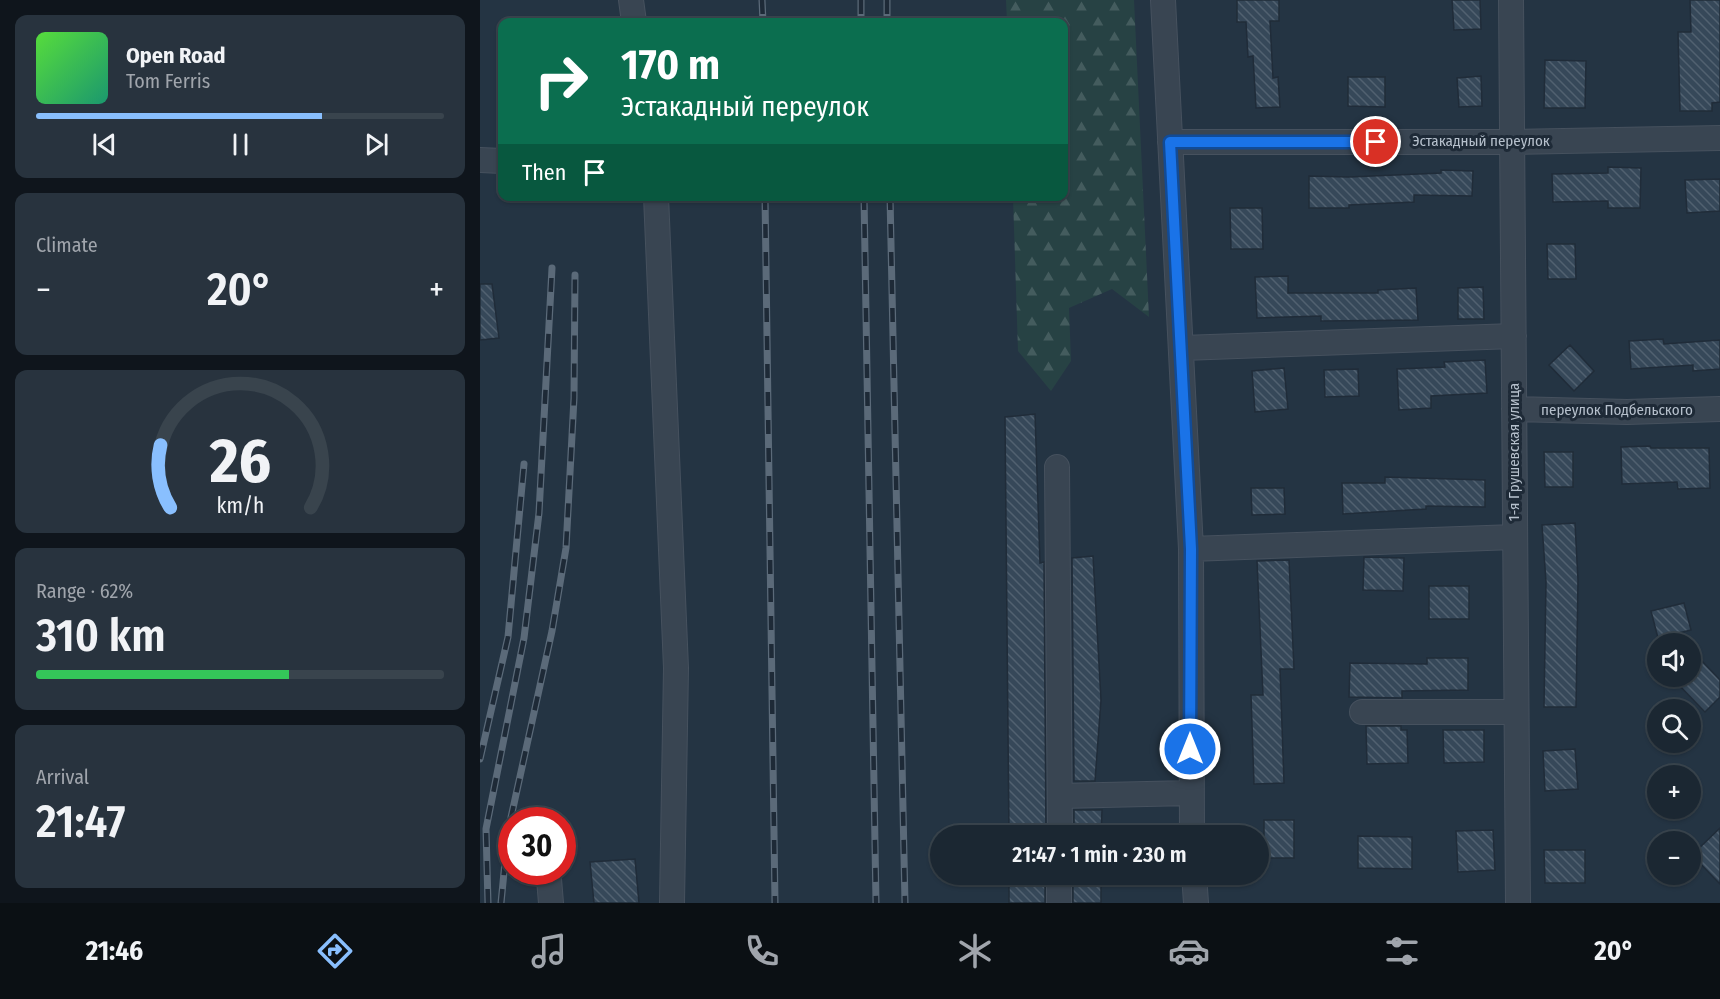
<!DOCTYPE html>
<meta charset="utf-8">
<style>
body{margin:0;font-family:"Fira Sans Condensed",sans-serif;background:#28333e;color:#f1f3f6;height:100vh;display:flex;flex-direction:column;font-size:22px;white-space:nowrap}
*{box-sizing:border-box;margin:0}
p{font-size:20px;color:#a0a5ac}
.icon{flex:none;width:33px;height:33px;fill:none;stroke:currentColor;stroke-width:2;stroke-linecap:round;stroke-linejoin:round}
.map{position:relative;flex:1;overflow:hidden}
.panel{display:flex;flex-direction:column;gap:15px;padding:15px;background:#0f151c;width:480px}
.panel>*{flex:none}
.top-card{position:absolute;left:18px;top:18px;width:570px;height:183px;border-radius:12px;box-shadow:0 2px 4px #0004,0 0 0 2px #39444d;background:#0b6e4f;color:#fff;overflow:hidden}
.tools{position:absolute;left:1167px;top:633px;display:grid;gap:12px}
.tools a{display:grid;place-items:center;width:54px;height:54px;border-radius:50%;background:#1b2732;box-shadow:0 2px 4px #0004,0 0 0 2px #39444d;font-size:30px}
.speed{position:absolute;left:18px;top:807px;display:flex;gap:12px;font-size:30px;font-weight:700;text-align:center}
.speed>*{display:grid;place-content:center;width:78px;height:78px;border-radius:50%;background:#1b2732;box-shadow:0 2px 4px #0004,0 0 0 2px #39444d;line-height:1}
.speed .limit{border:9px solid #d22;background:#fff;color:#111}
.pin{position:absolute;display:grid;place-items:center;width:51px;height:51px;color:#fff;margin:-26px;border:3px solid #fff;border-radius:50%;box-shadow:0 2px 6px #0007}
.me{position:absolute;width:66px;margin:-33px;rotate:0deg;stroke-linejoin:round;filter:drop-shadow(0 0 4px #0008)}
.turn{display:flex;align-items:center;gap:21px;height:126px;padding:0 24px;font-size:27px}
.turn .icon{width:78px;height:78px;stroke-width:2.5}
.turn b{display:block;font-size:42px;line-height:51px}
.then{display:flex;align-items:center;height:57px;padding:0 24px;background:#0003;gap:12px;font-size:22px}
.big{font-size:45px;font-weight:600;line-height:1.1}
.panel .tile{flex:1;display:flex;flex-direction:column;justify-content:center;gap:9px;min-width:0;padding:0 21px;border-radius:12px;background:#28333e}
.panel .dial{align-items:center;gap:0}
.dial svg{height:156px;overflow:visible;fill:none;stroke:#39444d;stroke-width:7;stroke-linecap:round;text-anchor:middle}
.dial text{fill:#f1f3f6;stroke:none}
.song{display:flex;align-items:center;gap:18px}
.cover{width:72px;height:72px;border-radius:9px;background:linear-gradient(135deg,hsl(110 70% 55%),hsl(160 70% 35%))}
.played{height:6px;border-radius:3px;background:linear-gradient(90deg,#89bffe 70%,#39444d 70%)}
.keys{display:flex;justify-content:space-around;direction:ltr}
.heat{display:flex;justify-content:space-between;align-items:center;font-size:33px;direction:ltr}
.charge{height:9px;border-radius:4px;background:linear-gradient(90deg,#34c759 62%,#39444d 0)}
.trip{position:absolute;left:450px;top:825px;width:339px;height:60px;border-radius:30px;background:#1b2732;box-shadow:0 2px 4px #0004,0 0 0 2px #39444d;font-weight:600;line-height:60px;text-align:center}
.menu{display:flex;height:96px;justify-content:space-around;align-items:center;background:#0b1014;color:#a0a5ac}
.menu .icon{width:42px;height:42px}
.menu .active{color:#89bffe}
.menu b{font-size:27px;color:#f1f3f6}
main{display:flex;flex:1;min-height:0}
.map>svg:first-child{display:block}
</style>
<main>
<section class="panel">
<div class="tile">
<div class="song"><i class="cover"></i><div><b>Open Road</b><p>Tom Ferris</p></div></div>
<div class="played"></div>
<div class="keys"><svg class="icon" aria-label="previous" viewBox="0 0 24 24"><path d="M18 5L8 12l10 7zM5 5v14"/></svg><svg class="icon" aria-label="pause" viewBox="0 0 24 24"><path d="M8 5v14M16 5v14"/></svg><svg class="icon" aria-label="next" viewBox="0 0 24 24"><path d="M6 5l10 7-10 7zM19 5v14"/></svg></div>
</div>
<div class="tile"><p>Climate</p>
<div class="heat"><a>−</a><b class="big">20°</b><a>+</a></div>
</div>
<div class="tile dial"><svg viewBox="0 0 100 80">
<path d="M14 69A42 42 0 1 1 86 69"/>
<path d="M14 69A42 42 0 0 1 9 37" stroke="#89bffe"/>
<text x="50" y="56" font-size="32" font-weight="700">26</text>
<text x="50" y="72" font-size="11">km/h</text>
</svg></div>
<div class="tile"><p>Range · 62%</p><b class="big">310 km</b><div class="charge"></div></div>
<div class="tile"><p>Arrival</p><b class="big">21:47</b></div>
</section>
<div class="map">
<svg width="1240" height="903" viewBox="0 0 1240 903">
<defs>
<pattern id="forest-firs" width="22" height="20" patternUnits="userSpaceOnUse" patternTransform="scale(1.5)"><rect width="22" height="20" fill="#274244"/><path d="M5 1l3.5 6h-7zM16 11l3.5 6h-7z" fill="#445c5e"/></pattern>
<pattern id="building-back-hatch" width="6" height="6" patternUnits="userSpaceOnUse" patternTransform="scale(1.5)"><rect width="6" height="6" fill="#364859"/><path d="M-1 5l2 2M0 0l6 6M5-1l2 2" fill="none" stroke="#516170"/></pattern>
</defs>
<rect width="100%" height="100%" fill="#243443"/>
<path fill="url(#forest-firs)" d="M526,0H654L669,317L632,289L589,308L591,361L571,391L538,351L533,197L584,196V22H527Z"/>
<path fill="url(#building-back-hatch)" stroke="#202c39" stroke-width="1.5" d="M757,0H799V21H790L793,78L798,77L800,107L776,108L773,56L768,57L766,22H757Z
M972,0H1000L1001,29L974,30Z
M1210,0H1240V102L1232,103V111H1200L1198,32H1211Z
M1065,60L1106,61L1105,108H1064Z
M1001,76L1002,106L979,107L977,78Z
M868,77H905V107L868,106Z
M1128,167L1161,168L1160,208H1128V201L1073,202L1072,174L1128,173Z
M961,170L993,171L992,196L934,195V202L869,205V208H829V176L869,177L961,173Z
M1240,179V211L1207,213L1205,180Z
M750,208H782L783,249H751Z
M1067,244H1095L1096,279H1068Z
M808,276V293H898V290L936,288L938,320L841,321V316L777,318L775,277Z
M0,284H12L19,338L0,340Z
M1003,287L1004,319H978V288Z
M1183,339L1184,344L1240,340V369L1213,371V365L1151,369L1149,341Z
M1090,345L1114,371L1094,391L1069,365Z
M1005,360L1007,393L951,396V408L919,410L917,369L965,367L964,362Z
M804,368L808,409L775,412L772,371Z
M878,369L879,396L845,397L844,370Z
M555,414L560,563L564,562L566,836H529L525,417Z
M1170,446L1171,448H1229L1230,488L1198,489L1197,482L1142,484L1141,447Z
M1064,452H1093V487H1065Z
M905,477L1005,480V507L946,506V509L863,514L862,483H905Z
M771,488H804L805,514L772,515Z
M1095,523L1098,580L1096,707H1064L1066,582L1062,525Z
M613,556L621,700L615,781H594L592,558Z
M884,557L924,558L923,591L883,590Z
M809,560L814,669H800L804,783L774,784L771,695H783L777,561Z
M949,586H989V619H949Z
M1204,603L1211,630L1178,638L1171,611Z
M947,658H988V690L922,691V698L869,697L870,663L947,664Z
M1221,660L1240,680V697L1225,712L1197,683L1203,676H1210V669Z
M886,726H921V730H927L928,763L887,764Z
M963,730H1004V762L964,763Z
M1095,749L1098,789L1065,791L1063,751Z
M594,810H622L621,836H594Z
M784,820H814V858H784Z
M1240,828V884L1212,855Z
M1013,830L1015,870L978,872L976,831Z
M878,836L932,837V869L878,868Z
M1064,850H1105V883H1065Z
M155,859L159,903H114L110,862Z
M529,874H565V903H529Z
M593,874H621V903H593Z"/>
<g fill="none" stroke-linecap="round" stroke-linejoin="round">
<g stroke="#46515e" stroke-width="26">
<path id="minor" d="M151,0L154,22
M683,0L711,549L712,836
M1031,0L1038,903
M690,142H1033L1240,138
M0,160L22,161
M176,196L196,668L192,903
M703,348L1034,336
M1034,409L1147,412L1240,409
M577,467L580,836
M711,549L1034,537
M882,712H1036
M580,796L710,793
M714,874L716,903
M69,879L71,903
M579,903V874"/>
</g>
<use href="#minor" stroke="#394552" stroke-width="24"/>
<g stroke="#5b6a79" stroke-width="7">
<path id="rail" d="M282,0L283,22
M381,0V22
M407,0V22
M285,196L295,903
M384,196L396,903
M410,196L425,903
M0,759L28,637L44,464
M8,903L6,829L44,638L59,513L72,268
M21,903L28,831L72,631L86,548L94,398L95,275"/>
</g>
<use href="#rail" stroke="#1e2a37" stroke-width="4.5" stroke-dasharray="14" stroke-linecap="butt"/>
</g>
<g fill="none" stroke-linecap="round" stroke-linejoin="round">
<g stroke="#114b97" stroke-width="15">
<path id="route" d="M710,749L711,549L690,142H896"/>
</g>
<use href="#route" stroke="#1a73e8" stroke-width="10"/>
</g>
<g text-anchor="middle" stroke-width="6" stroke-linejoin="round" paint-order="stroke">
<g font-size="15" fill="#b6c0cc" stroke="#1e2a37">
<text x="1001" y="146">Эстакадный переулок</text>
<text x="1137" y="415">переулок Подбельского</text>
<text transform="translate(1034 452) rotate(-90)" y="5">1-я Грушевская улица</text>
</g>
</g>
</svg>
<div class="tools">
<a><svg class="icon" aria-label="sound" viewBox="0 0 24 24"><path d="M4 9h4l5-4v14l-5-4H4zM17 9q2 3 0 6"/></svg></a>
<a><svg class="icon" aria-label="search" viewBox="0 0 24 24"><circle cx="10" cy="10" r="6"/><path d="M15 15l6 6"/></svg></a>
<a>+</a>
<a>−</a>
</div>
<div class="speed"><div class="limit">30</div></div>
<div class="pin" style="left:896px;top:142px;background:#d93025"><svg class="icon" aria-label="arrive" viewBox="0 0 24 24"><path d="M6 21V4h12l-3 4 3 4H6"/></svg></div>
<svg class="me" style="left:710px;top:749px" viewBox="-20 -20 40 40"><circle r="17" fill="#1a73e8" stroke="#fff" stroke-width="3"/><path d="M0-11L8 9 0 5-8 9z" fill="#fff"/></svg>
<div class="trip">21:47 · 1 min · 230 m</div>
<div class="top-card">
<div class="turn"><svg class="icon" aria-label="right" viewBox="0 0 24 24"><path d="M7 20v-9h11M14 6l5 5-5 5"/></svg><div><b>170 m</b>Эстакадный переулок</div></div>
<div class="then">Then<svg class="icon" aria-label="arrive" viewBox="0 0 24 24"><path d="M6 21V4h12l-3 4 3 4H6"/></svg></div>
</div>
</div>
</main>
<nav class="menu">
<b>21:46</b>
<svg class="icon active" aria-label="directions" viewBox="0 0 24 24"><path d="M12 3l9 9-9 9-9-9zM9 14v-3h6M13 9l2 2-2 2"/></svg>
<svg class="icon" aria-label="music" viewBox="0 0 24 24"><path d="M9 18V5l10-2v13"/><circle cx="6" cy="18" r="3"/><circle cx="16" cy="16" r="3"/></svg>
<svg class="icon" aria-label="phone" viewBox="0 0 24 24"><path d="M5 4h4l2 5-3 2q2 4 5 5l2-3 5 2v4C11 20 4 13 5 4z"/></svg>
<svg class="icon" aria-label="climate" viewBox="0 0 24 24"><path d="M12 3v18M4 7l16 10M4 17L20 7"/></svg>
<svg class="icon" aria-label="car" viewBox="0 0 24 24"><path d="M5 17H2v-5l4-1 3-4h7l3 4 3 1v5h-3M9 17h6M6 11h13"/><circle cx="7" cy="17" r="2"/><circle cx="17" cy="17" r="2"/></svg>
<svg class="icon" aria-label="filters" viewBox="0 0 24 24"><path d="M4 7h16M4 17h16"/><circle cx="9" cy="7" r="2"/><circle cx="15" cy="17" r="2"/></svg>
<b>20°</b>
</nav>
